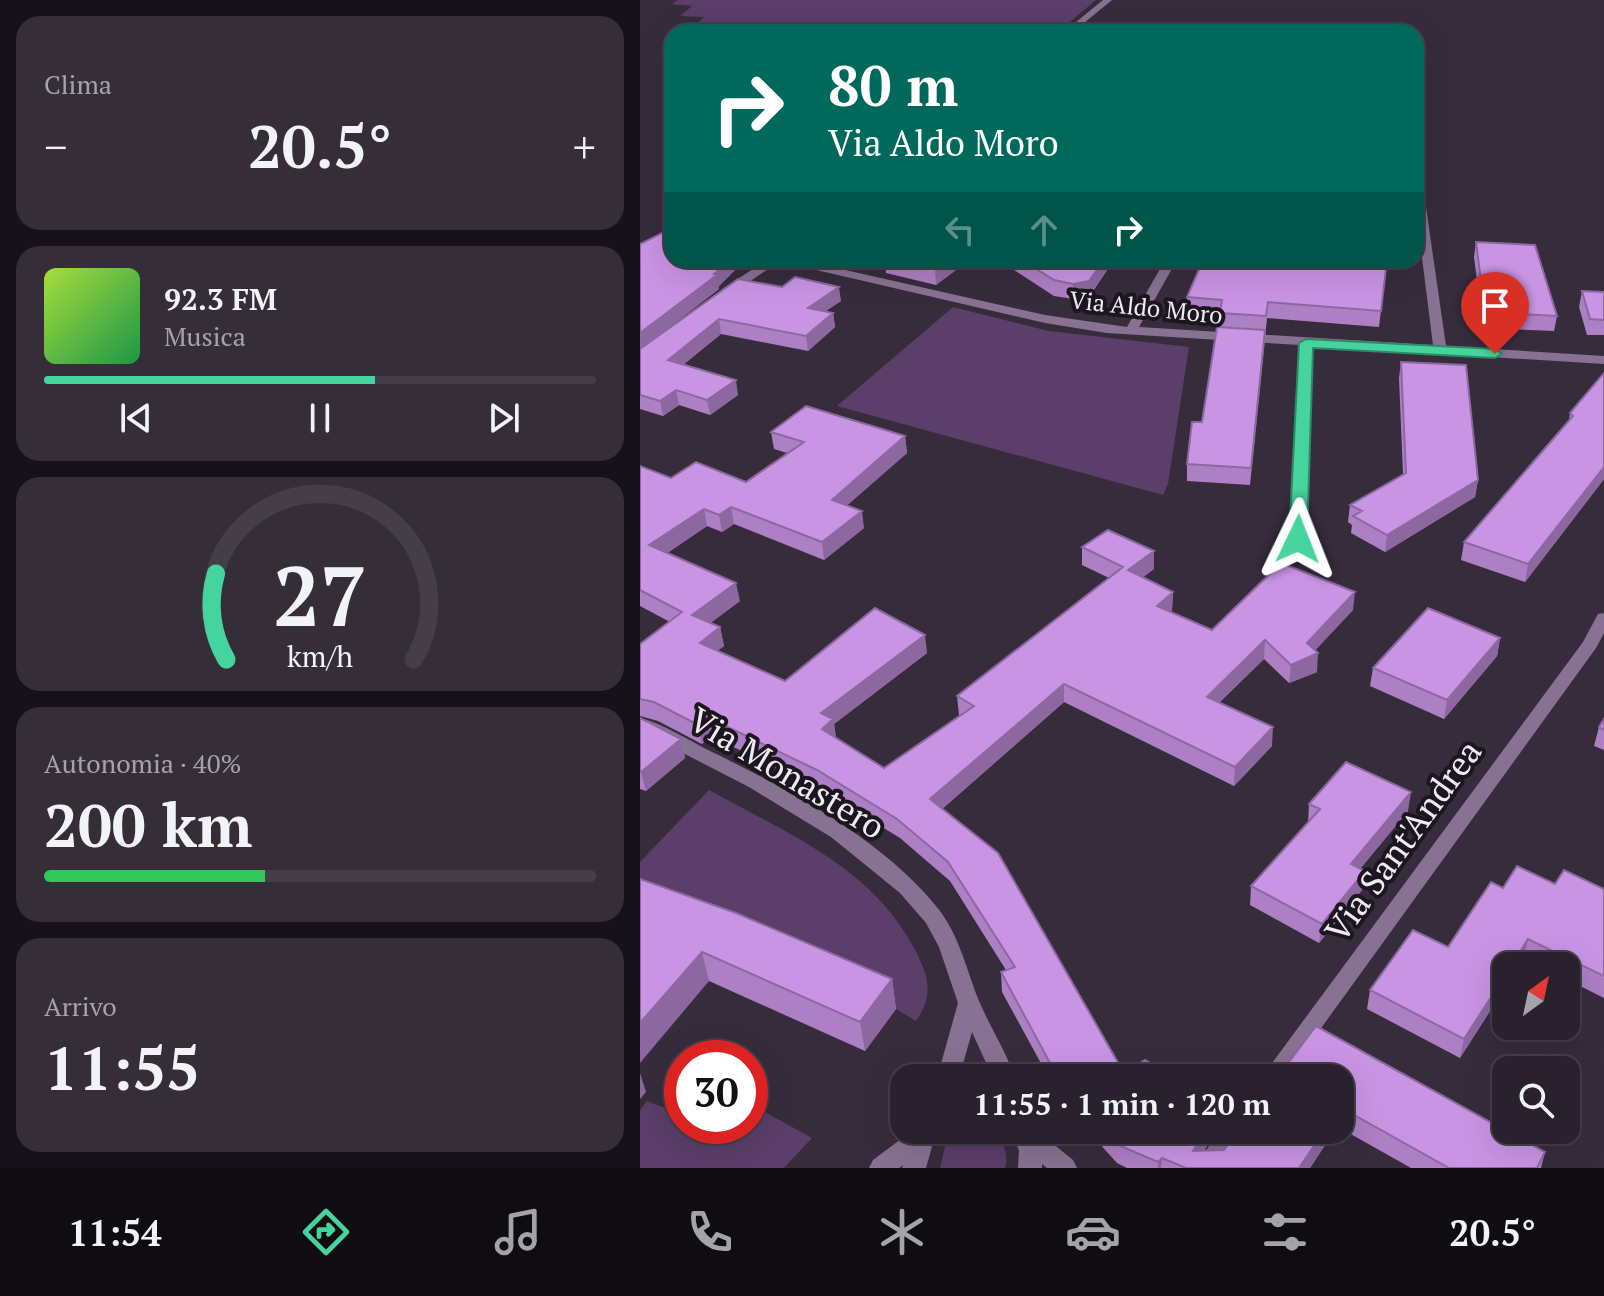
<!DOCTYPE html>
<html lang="it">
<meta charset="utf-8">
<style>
body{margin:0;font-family:"PT Serif",serif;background:#352e39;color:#f1f3f6;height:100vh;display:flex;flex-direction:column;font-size:30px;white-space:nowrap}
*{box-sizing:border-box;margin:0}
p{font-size:26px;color:#a5a3aa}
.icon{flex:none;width:44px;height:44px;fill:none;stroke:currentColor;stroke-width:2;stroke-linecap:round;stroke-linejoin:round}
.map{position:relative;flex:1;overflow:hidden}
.sheet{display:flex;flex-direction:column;gap:16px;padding:16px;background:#171219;width:640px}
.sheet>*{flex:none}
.hud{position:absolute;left:24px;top:24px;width:760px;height:244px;border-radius:24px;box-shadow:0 8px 32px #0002,0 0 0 2px #453e49;background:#00695c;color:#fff;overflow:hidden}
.needle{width:52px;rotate:33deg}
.fabs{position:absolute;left:852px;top:952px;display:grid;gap:16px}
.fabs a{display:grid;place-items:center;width:88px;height:88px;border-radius:16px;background:#29212d;box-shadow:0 8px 32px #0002,0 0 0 2px #453e49;font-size:40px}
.speed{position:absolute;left:24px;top:1040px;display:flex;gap:16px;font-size:40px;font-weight:700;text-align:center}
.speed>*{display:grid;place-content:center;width:104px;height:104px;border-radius:50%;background:#29212d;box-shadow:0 8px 32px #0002,0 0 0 2px #453e49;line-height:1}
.speed .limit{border:12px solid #d22;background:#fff;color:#111}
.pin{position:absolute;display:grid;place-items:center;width:68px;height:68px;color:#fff;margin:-82px -34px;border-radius:50% 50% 50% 0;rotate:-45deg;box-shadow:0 0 8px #0007}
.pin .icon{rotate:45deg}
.me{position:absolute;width:88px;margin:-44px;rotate:2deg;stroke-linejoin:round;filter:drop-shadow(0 0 6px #0008)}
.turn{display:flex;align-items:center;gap:28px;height:168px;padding:0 32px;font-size:36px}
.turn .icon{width:104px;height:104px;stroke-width:2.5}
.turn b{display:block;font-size:56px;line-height:68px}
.lanes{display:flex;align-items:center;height:76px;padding:0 32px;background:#0003;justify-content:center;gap:40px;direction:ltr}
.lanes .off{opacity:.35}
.big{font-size:60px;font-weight:700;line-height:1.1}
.sheet .widget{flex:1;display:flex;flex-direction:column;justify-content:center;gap:12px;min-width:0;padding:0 28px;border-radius:24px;background:#352e39}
.sheet .dial{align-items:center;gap:0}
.dial svg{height:208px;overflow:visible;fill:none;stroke:#453e49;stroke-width:7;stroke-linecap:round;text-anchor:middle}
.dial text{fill:#f1f3f6;stroke:none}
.song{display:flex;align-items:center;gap:24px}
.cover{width:96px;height:96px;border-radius:12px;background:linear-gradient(135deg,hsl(80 70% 55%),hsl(140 70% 35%))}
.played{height:8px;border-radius:4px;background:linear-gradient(90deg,#46d49e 60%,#453e49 60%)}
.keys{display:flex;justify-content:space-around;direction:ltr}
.heat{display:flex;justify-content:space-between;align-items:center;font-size:44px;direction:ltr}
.charge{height:12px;border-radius:6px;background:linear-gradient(90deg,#34c759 40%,#453e49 0)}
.trip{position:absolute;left:250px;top:1064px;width:464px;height:80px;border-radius:24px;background:#29212d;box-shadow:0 8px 32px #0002,0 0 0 2px #453e49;font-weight:700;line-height:80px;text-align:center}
.dock{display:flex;height:128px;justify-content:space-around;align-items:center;background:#100d12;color:#a5a3aa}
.dock .icon{width:56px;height:56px}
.dock .current{color:#46d49e}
.dock b{font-size:36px;color:#f1f3f6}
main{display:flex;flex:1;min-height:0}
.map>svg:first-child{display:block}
</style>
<main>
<section class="sheet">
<div class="widget"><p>Clima</p>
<div class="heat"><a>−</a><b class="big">20.5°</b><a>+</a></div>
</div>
<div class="widget">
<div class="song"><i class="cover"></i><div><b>92.3 FM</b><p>Musica</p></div></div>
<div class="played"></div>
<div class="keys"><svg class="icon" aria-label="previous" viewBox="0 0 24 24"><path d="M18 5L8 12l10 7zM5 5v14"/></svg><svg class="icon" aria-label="pause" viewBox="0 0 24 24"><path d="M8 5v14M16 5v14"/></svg><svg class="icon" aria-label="next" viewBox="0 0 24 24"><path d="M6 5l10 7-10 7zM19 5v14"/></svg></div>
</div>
<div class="widget dial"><svg viewBox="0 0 100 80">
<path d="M14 69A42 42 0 1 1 86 69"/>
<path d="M14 69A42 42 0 0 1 10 36" stroke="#46d49e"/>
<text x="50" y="56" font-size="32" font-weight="700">27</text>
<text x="50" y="72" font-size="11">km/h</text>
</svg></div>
<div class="widget"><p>Autonomia · 40%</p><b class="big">200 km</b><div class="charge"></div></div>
<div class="widget"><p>Arrivo</p><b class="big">11:55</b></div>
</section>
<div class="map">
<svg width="964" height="1168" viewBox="0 0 964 1168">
<rect width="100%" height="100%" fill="#372c3c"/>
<path fill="#5b3e6a" d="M38,0H456L418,32H247L59,22L64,17L40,16L52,6L32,4Z
M313,307L409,331L549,347L528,484L523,495L197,406Z
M69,790C146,833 231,866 274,948C288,975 295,994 276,1021L256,1009L0,905V862Z
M42,1090V1126H110V1104L172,1138L144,1168H0V1110L7,1101L25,1108Z
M340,1130C360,1135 370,1148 365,1168H300L306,1142L325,1131Z"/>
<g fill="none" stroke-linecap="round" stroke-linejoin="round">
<path fill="#887293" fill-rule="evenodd" d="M781,204L786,207L806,346L964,356V364L672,346L666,539L658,544L650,539L660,345L467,333L405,323L146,263L140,260H161L405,315L487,327L525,260H537L499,327L793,345L776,210L777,205Z
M964,613V633L956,648L645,1078H621L943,642L958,614Z
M580,1130H606L580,1168H554Z"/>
<path fill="#887293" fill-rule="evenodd" d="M463,0H472L433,32H424Z
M127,260H141L90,295H82V289Z
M0,718C23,724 45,738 66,749C146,788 245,840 300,911C320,938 327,971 339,1001C350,1027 366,1051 375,1078H353L332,1032L319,1078H297L318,1003L299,947L286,923L260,893L191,837L109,787L0,731Z
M273,1130H292L295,1136L286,1168H262L263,1165L259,1168H229L233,1160Z
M376,1130H396L433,1160L437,1168H407L402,1164V1168H378L379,1151L373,1135Z"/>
</g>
<path fill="#ad7fc4" d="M836,242L917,316L914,331L843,328L834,257Z
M0,244L32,260H105L79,286V289L27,329L98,279L201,301L185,311L193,313L195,327L168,351L81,334L43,365L98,395L70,415L39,405L23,416L0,409Z
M245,260H329L296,285L246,273Z
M345,260H474L449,297L433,299L414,296L365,264Z
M747,260L739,327L627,318L610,485L547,481V464L562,422L579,327L580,315L547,312V297Z
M942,291L964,292V335H947L939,307Z
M761,362L838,480L835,497L745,552L711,533L712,525L708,522L710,505L763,474L759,378Z
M964,373V479L885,582L821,560L824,542L929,420L930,413Z
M131,432L265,436L267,453L207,505L224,528L184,560L94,524L82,532L67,526L27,553L100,601L70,623L80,627L84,646L77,651L145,681L287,653L194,724L196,738L244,768L320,716L319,715L317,696L469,578L442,565V547L514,551V569L503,577L533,592L532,610L530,612L572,630L713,610L675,650L677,672L649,683L624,659L580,702L632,746L594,786L424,702L302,809L484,1073L535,1078H409L362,992L361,972L366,970L310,881L260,838L180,789L71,736L62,744L18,721L0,716V644L30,622L0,606V466L31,478L106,482L147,453L134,449Z
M860,638L857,656L804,719L730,686L733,668Z
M0,718L41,739L45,758L6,791L0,789Z
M964,719V750L954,746L959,727Z
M669,804L768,811L720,869L722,890L679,943L610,905L611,886L668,823Z
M0,879L252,979L256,1009L225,1051L69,981Z
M915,884L964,889V998L926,979V966H899L884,958L820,1058L727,1009L730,990L808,947L863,888Z
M700,1078L905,1152L901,1168H771L700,1128Z
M447,1130H576L564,1151L584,1150L599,1130H695L670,1168H487L477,1163Z"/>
<path fill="#8d68a0" d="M89,260H105L79,286V289L0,350V333L74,274Z
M308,260H329L296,285L295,269Z
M464,260H474L449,297L433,299V284Z
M199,287L201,301L170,322L168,308Z
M193,313L195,327L168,351L166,336Z
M79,319L81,334L30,375L28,360Z
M96,380L98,395L70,415L67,400Z
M36,390L39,405L23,416L20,401Z
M265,436L267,453L194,517L192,500Z
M964,467V479L885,582L888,564Z
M838,480L835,497L745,552L747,535Z
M91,507L94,524L82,532L79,515Z
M64,509L67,526L13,563L9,545Z
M222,511L224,528L184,560L182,542Z
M514,551V569L488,588V570Z
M96,583L100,601L56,634L52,615Z
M533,592L532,610L516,624L517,606Z
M715,592L713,610L669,657L678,653L677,672L649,683L651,665L667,643Z
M80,627L84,646L63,661L60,643Z
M285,635L287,653L194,724L196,738L182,729L181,713Z
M860,638L857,656L804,719L807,700Z
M625,640L624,659L566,715L567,697Z
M424,684V702L292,818L290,799Z
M67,717L71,736L62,744L58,725Z
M633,727L632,746L594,786L595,767Z
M41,739L45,758L6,791L1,772Z
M771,792L768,811L708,883L711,864Z
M725,871L722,890L679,943L682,924Z
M888,939L884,958L879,966H871Z
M62,952L69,981L0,1063V1023Z
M866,974V986L820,1058L824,1039Z
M252,979L256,1009L225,1051L220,1022Z
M0,1073L6,1092L0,1099Z
M566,1130H576L553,1168V1151Z
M685,1130H695L670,1168H659Z
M522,1158L521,1168H518V1162Z"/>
<path fill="#c994e4" stroke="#8d68a0" stroke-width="2" d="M32,228V260H89L74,274L77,275L0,333V244Z
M836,242L895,245L917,316L845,312Z
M255,260H308L295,269Z
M382,260H464L449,281L433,284L414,280Z
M563,260H747L741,311L628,302L626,316L580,313L582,300L547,297Z
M155,277L199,287L168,308L193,313L166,336L79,319L28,360L96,380L67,400L36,390L20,401L0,395V349L98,279L142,287Z
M942,291L964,292V320L950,319Z
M577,327L625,330L611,468L547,464L552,422H562Z
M761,362L826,365L838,480L747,535L713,516L722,511L710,505L766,473Z
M964,373V467L888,564L824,542L933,416L930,413Z
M166,406L265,436L192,500L222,511L182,542L91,507L79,515L64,509L9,545L96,583L52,615L80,627L60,643L145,681L235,608L285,635L181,713L193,719L182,729L244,768L334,706L317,696L483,567L442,547L468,530L514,551L488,570L533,592L517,606L572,630L641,563L715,592L667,643L678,653L651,665L625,640L567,697L633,727L595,767L424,684L290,799L358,853L484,1073L505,1060L535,1078H418L361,972L375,967L308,862L257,819L177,770L67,717L58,725L14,702L0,699V644L42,612L0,590V466L31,478L56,462L106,482L164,442L131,432Z
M788,608L860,638L807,700L733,668Z
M0,718L41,739L1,772H0Z
M964,719V730L959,727Z
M706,762L771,792L711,864L725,871L682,924L611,886L680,809L669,804Z
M877,866L915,884L924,870L964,889V976L888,939L871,966H866V974L824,1039L730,990L773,930L808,947L851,882L863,888Z
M0,879L96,913L252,979L220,1022L62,952L0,1023Z
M676,1026L905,1152L897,1168H809L700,1107V1078H637Z
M464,1130H566L553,1151L584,1150L599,1130H685L659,1168H546L522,1158L518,1162L476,1144Z"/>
<path fill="#46d49e" stroke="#2e8a67" stroke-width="2" d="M666,339L855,349L862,354L855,358L673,348L667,539L658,544L649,539L659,343Z"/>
<g text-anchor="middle" stroke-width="8" stroke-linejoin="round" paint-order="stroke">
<g font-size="24" fill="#f1eaf5" stroke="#1c171e">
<text transform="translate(506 308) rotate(6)" y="8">Via Aldo Moro</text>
</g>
<g font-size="34" fill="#f1eaf5" stroke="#1c171e">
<text transform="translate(147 773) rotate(31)" y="12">Via Monastero</text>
<text transform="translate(763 841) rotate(-54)" y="12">Via Sant'Andrea</text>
</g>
</g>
</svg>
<div class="fabs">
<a><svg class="needle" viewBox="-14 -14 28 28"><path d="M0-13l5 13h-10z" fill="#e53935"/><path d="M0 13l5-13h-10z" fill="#a5a3aa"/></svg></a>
<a><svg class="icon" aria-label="search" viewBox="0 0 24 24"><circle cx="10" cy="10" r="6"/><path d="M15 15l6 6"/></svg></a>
</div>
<div class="speed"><div class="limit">30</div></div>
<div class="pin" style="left:855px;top:354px;background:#d93025"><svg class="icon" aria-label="arrive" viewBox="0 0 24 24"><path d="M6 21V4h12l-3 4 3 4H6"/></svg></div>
<svg class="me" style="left:658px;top:539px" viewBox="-20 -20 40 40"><path d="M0-17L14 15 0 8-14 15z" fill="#46d49e" stroke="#fff" stroke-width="4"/></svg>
<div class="trip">11:55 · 1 min · 120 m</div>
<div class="hud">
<div class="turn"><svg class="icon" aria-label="right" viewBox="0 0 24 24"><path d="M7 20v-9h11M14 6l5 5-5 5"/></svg><div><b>80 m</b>Via Aldo Moro</div></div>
<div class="lanes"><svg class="icon off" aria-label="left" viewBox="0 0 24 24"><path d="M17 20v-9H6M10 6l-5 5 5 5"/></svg><svg class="icon off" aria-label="ahead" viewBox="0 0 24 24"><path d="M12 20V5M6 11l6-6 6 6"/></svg><svg class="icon" aria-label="right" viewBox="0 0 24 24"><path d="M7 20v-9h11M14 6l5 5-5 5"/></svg></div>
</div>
</div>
</main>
<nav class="dock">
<b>11:54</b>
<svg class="icon current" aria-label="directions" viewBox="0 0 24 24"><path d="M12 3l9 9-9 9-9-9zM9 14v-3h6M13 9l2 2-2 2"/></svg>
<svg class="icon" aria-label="music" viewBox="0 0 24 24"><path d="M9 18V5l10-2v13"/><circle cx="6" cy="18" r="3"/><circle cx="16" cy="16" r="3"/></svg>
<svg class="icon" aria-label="phone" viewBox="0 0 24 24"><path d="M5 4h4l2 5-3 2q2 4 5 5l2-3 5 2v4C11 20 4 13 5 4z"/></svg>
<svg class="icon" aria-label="climate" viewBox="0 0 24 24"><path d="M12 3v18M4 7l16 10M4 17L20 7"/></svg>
<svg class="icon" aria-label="car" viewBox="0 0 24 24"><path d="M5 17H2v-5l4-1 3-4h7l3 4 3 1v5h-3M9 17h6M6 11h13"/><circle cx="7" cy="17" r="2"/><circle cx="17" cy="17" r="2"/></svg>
<svg class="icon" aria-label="filters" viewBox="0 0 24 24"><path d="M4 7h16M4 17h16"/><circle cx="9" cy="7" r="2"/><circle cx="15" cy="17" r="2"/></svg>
<b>20.5°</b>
</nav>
